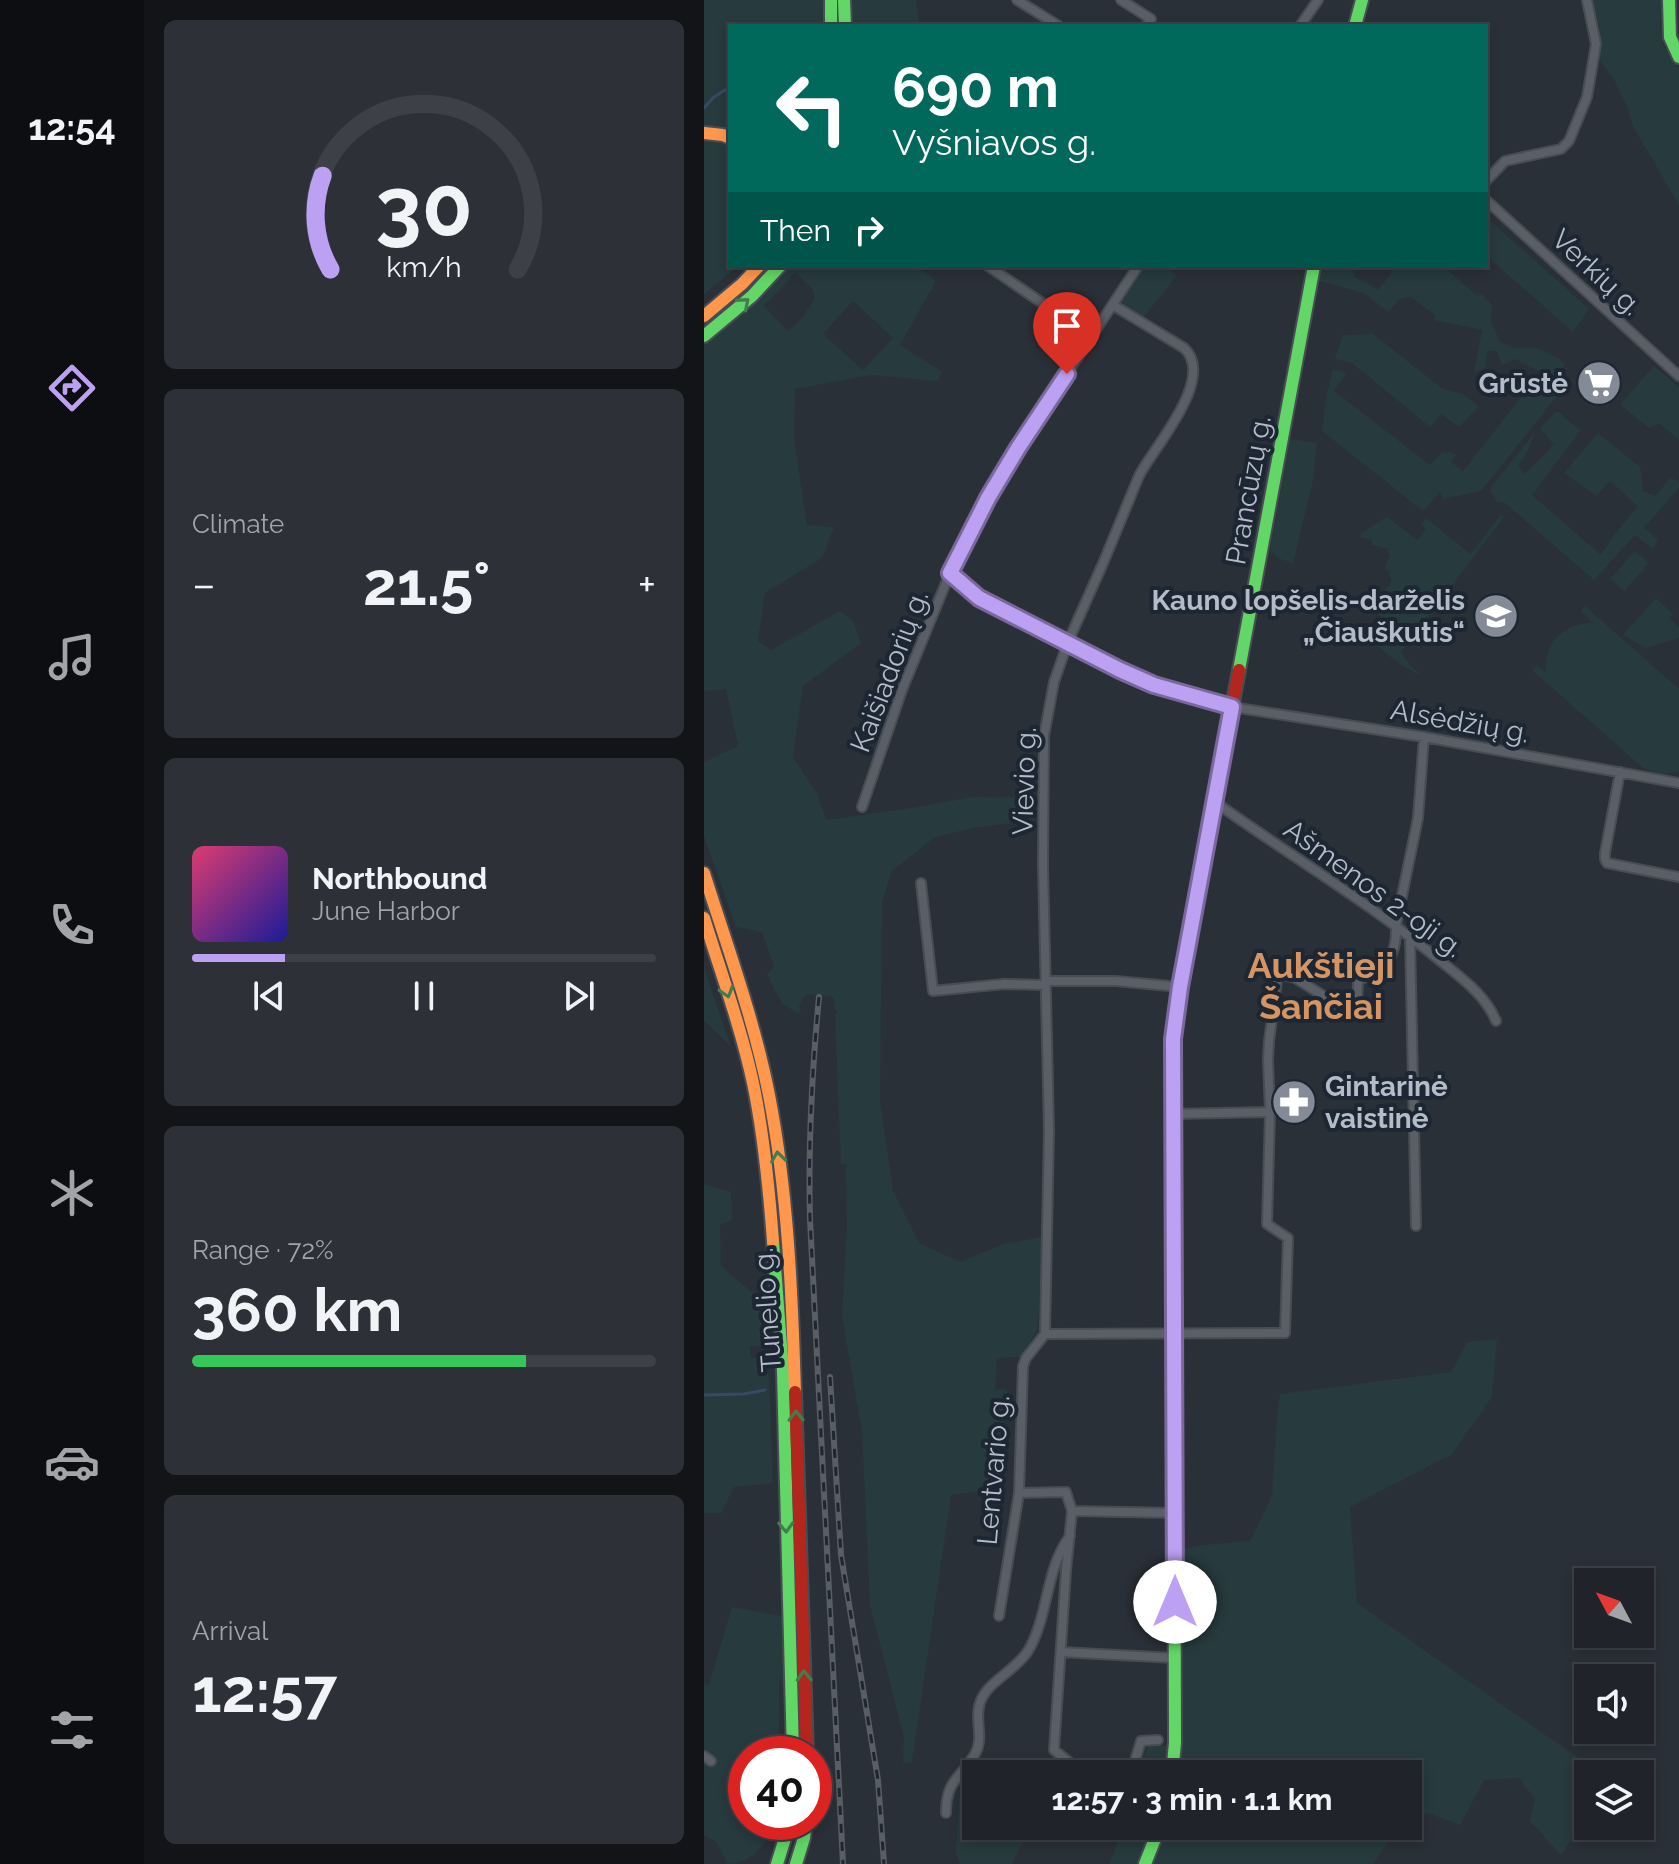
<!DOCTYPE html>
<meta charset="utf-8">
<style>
body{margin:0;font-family:Raleway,sans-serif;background:#2d3036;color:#f1f3f6;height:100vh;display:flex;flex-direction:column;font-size:30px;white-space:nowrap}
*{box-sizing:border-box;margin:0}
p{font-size:26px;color:#a2a4a8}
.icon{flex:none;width:44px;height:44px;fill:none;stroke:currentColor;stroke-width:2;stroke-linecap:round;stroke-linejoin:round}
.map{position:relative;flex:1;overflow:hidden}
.side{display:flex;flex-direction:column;gap:20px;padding:20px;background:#121417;width:560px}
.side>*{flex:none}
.banner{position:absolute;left:24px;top:24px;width:760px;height:244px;border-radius:0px;box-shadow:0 4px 12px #0003,0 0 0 2px #3d4147;background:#00695c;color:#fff;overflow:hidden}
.needle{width:52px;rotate:311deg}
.controls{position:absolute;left:870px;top:1568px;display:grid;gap:16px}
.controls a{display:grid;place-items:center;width:80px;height:80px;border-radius:0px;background:#20242a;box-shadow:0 4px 12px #0003,0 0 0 2px #3d4147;font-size:40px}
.speed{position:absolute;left:24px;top:1736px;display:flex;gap:16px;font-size:40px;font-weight:700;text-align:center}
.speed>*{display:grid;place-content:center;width:104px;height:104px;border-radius:50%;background:#20242a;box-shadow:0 4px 12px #0003,0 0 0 2px #3d4147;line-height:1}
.speed .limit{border:12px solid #d22;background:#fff;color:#111}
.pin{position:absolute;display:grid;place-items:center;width:68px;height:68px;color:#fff;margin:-82px -34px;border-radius:50% 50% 50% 0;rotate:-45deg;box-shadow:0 0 8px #0007}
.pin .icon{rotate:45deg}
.me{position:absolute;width:88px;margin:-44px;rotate:0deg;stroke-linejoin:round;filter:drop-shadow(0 0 6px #0008)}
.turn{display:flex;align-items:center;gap:28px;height:168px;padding:0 32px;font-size:36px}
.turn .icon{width:104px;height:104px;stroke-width:2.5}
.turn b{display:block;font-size:56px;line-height:68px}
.then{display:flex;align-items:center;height:76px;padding:0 32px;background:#0003;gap:16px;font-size:30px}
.big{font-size:60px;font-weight:700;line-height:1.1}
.side .card{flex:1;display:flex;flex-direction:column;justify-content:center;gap:12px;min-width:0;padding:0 28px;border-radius:12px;background:#2d3036}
.side .dial{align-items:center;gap:0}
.dial svg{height:208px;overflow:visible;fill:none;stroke:#3d4147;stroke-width:7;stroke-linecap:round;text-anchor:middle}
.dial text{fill:#f1f3f6;stroke:none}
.song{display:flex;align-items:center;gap:24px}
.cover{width:96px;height:96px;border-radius:12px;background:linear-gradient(135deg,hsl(340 70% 55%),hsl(240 70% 35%))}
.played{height:8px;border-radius:4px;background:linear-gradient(90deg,#bca0f2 20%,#3d4147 20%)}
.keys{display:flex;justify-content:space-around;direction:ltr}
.heat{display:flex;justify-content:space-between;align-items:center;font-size:44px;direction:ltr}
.charge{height:12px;border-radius:6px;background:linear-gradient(90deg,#34c759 72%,#3d4147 0)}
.trip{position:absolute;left:258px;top:1760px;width:460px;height:80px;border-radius:0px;background:#20242a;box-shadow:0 4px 12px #0003,0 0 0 2px #3d4147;font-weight:700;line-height:80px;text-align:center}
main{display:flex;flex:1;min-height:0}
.tab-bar{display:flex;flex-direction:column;width:144px;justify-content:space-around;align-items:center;background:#0d0e11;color:#a2a4a8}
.tab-bar .icon{width:56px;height:56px}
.tab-bar .on{color:#bca0f2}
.tab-bar b{font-size:36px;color:#f1f3f6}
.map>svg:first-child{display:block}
</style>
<main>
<nav class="tab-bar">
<b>12:54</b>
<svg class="icon on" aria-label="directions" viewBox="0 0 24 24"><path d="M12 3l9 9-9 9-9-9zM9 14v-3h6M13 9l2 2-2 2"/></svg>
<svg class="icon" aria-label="music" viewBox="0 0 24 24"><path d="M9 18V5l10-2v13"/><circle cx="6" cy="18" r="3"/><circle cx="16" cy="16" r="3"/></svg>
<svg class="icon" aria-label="phone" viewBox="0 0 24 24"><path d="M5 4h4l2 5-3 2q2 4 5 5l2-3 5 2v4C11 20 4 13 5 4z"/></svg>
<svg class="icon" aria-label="climate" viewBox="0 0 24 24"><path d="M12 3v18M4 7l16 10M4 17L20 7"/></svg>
<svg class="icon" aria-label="car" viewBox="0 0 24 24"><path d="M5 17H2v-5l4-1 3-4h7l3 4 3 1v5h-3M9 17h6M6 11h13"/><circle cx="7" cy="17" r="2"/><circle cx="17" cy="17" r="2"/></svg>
<svg class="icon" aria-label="filters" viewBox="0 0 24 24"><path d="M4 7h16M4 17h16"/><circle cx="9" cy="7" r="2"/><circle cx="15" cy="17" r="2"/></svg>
</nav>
<section class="side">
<div class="card dial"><svg viewBox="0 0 100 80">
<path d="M14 69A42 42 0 1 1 86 69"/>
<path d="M14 69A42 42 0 0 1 11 33" stroke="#bca0f2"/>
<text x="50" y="56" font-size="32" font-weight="700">30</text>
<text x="50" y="72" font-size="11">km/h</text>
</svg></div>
<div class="card"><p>Climate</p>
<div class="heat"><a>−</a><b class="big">21.5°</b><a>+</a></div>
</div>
<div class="card">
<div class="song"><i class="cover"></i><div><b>Northbound</b><p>June Harbor</p></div></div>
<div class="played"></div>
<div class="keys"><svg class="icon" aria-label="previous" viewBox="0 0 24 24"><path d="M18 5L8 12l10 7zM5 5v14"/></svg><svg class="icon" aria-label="pause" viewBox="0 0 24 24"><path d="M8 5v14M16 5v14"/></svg><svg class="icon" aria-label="next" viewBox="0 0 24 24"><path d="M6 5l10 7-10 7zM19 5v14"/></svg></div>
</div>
<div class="card"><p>Range · 72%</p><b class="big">360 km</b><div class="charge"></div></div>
<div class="card"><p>Arrival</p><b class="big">12:57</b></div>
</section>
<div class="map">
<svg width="975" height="1864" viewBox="0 0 975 1864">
<rect width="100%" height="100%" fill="#2a3038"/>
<path fill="#273a3e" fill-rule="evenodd" d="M0,0H121L122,26H26V266H34L0,294Z
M147,0H212L215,26H148Z
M889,0H957L956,28L959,45L975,69V205L930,128L923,107L912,83L895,58L896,29Z
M782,217L885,309L869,332L785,258L782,253Z
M83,266H214L232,281L196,345L238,372L233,381L167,375L91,389L90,440L103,525L130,527L118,558L61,593L54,641L67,650L136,611L149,621L157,643L99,686L89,757L114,795L122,820L201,809L269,797L330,798V820L269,828L231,837L187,872L178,903L176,1101L189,1191L215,1243L256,1262L300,1244L338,1237L334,1329L317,1357L293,1358L291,1389L303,1390L295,1489L247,1495L208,1762L199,1763L200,1737L166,1605L158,1430L138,1317L143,1225L142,1165L137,1164L131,1015L134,1012L132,1011L130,999L127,996L104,994L98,999L95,1007L97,1012L94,1014L78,1003L63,975L70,966L58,932L32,927L0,836V762L34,746L22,689L0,691V342L63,288ZM91,273L108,288L111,298L98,318L84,331L60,306ZM149,301L189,338L159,370L119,334Z
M440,266H461L473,276L438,319C431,314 416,309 418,298Z
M617,266H649L650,277L661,282L674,290L687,274L689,266H739L773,296L778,294L788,305L787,321L796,342L810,348H833L854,358L860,364L859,375L856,380H852L811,359L798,365L793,351H784L781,368L770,372L778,330L730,320L731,315L707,297L696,299L685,312L659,293L615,281Z
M669,334L739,389L757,393L775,406L755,427L737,414L726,427L648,363L631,359L639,335Z
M950,366L975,387V440L955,423L945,428L916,404Z
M629,369L643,373L630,391L726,465L739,452L743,454L745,451L752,455L747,462L759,471L829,382L817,372L857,391L777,491L739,499L736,492L719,511L618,431L623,392Z
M851,412H855L876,431L828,495L897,555L910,535L934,506L906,481L893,496L860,473L894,433L936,467L939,491L951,496L966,478L975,481V488L940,528L954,540L949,549L931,535L890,580L801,503L793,502L786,491L788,486L831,432L824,450L814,466L821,474L850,445L836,429Z
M586,439L613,443L608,485L589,563L576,559L566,551Z
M797,515L800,517L697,652L708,668L719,675C701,672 669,642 654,630L652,627L664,632L666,629L673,631L678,617L676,616L680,592L683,587H685L688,578L685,577L686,571L680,569L686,555L684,553L685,549L668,545V540L656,537L657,533L683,517L713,540L722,529L717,525L722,518L766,554Z
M931,551L945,563L920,591L906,579Z
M952,598L969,614L965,618L975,627V638L942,648L919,635Z
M881,606L975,689V772L957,775L939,768L828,670L833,665L842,672C839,644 861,622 889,623L877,611Z
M0,968L27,1047L0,1020Z
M0,1184L27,1192L28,1220L16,1225L17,1266L56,1299L64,1346H46L47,1358H56L57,1374H65L69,1483L30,1487L17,1513H0Z
M793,1339L788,1397L748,1454L646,1507L653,1603L897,1774H884V1815L857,1855L826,1821L831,1799L815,1778L780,1780L756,1825L724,1813L704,1820V1774H430L445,1746H475L477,1549L499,1545L546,1541L568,1496L573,1417L576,1394L747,1372L763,1342Z
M75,1514H76L81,1690L75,1677V1754H42V1822H70C65,1843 47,1864 24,1864L12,1842L0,1835V1684L5,1685L28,1607L78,1616Z
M255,1798L268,1802L272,1801V1826H323L321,1837L308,1864H256L252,1852Z
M420,1826H695L669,1864H405Z"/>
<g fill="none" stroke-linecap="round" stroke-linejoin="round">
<path stroke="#384963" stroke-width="3" d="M0,108L10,97L21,90L26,91
M0,1395L40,1394L61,1390"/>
<g stroke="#484c53" stroke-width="12">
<path id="street" d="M313,0L355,26
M417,0L447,19L442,26
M596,26L614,0
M782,181L801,161L857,149L865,141L883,97L892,44L883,0
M782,200L975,376
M284,266L388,337
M246,573L275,598L450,685L528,707L720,737L975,783
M916,772L901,853V859L903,863L975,877
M511,802C585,855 663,901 734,959C756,977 781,994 792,1021
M158,807L198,690L246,573L284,498L314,448L434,266
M217,883L229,991L300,984L342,985
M706,936L712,1226
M342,981H412L476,987
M566,1112L564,1060L565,1041L574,974L591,978L636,1006L653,1005L654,981C683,965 693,960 692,925L714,818L720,737
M341,1334L345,1130L339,865L340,736L350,682L364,642L400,561L435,476C449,448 513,378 480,348L409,305
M341,1334L581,1333L584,1238L563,1224L566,1112L469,1114
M315,1493L362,1492L368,1511L471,1513
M368,1511L362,1571L350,1750L380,1774
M295,1616L315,1493L319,1366L322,1358L341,1334
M357,1652L471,1658
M0,1756L7,1761
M427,1774L437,1741L454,1740
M242,1813C242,1780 256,1779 271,1754C281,1737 269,1718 277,1700C285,1681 312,1670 324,1651C345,1616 341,1569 366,1536"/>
</g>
<g stroke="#484c53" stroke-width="16">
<path id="fast" d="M127,0V26
M140,0L141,26
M965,0L966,37L975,57
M651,26L658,0
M0,336L48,296L76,266
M535,670L610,266
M69,1241L79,1371L89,1754
M468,1774L471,1743L469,1039L483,951
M73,1864L86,1822
M92,1864L100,1838L102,1822
M441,1864L456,1826"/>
</g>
<g stroke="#484c53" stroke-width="16">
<path id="slow" d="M0,133L19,135L26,138
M0,316L38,284L55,266
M0,873C23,946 50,1019 65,1095C84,1193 88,1293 91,1392
M0,918C17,973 37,1027 49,1083C60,1135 65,1188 69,1241"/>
</g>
<g stroke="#484c53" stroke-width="16">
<path id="jam" d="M483,951L535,670
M91,1392L103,1754"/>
</g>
<use href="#street" stroke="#5a5e66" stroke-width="8"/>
<use href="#fast" stroke="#63d668" stroke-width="12"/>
<use href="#slow" stroke="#ff974d" stroke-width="12"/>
<use href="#jam" stroke="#b3261e" stroke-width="12"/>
<g stroke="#595d64" stroke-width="6">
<path id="rail" d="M115,997C108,1071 104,1144 106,1219L139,1864
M126,1377L137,1555L174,1780L180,1864"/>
</g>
<use href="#rail" stroke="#1d2633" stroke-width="3" stroke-dasharray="9" stroke-linecap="butt"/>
</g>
<defs><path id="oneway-chevron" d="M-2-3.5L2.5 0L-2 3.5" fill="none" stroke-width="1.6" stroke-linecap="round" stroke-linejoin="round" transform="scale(2)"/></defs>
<g stroke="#407e4e">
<use href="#oneway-chevron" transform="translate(40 303) rotate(-41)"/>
<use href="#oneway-chevron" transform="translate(23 992) rotate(73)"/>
<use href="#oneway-chevron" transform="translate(74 1157) rotate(-98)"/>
<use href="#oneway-chevron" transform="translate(92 1416) rotate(-91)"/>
<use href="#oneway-chevron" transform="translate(82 1527) rotate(88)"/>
<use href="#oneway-chevron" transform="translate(100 1676) rotate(-92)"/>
</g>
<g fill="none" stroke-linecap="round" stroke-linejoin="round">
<g stroke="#7a689d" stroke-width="20">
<path id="route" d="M363,374L314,448L284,498L246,573L275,598L416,670L450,685L528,707L476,987L469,1039L471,1602"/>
</g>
<use href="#route" stroke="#bca0f2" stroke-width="14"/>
</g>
<defs>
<g id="supermarket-disc" transform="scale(2.3)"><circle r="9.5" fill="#848b96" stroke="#1d2633"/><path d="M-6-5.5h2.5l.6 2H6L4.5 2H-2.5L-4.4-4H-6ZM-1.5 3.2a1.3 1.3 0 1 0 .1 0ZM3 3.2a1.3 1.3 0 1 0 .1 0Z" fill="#fff"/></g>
<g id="school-disc" transform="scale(2.3)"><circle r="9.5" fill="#848b96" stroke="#1d2633"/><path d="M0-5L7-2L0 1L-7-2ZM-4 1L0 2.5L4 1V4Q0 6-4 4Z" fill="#fff"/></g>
<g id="pharmacy-disc" transform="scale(2.3)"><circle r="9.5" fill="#848b96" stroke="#1d2633"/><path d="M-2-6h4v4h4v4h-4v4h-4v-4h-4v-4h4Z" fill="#fff"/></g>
</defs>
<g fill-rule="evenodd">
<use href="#supermarket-disc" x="895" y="383"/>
<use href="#school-disc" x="792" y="616"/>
<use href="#pharmacy-disc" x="590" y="1102"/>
</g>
<g text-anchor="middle" stroke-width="8" stroke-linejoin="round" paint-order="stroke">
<g font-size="28" fill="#b4bcc9" stroke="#1d2633">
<text transform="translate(893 272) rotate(43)" y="10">Verkių g.</text>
<text transform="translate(544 490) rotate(-80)" y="10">Prancūzų g.</text>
<text transform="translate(185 671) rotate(-69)" y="10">Kaišiadorių g.</text>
<text transform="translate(756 721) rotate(10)" y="10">Alsėdžių g.</text>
<text transform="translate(320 781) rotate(-88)" y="10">Vievio g.</text>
<text transform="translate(670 888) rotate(36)" y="10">Ašmenos 2-oji g.</text>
<text transform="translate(63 1310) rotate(-94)" y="10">Tunelio g.</text>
<text transform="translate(289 1470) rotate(-85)" y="10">Lentvario g.</text>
</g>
<g font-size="28" font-weight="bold" fill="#b4bcc9" stroke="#1d2633" text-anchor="end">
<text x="864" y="393">Grūstė</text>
<text x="761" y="610">Kauno lopšelis-darželis<tspan x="761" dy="32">„Čiauškutis“</tspan></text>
<text x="621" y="1096" text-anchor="start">Gintarinė<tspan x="621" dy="32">vaistinė</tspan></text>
</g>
<g font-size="36" font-weight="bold" fill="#d59563" stroke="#1d2633">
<text x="617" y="978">Aukštieji<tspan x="617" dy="41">Šančiai</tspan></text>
</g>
</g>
</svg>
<div class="controls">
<a><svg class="needle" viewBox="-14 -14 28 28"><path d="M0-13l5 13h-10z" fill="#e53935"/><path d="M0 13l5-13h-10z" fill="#a2a4a8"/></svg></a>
<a><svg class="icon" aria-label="sound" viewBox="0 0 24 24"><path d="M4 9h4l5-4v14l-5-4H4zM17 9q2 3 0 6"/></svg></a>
<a><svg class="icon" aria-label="layers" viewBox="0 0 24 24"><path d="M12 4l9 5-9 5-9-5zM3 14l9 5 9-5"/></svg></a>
</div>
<div class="speed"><div class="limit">40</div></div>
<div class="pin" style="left:363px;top:374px;background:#d93025"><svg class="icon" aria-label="arrive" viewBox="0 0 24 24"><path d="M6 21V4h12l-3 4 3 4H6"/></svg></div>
<svg class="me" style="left:471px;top:1602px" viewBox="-20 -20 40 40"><circle r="19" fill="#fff"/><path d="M0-13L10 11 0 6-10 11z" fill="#bca0f2"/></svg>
<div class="trip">12:57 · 3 min · 1.1 km</div>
<div class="banner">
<div class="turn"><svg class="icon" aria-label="left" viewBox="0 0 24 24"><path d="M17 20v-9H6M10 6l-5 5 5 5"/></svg><div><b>690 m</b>Vyšniavos g.</div></div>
<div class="then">Then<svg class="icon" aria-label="right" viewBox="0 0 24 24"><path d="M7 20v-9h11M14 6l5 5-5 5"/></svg></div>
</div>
</div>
</main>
